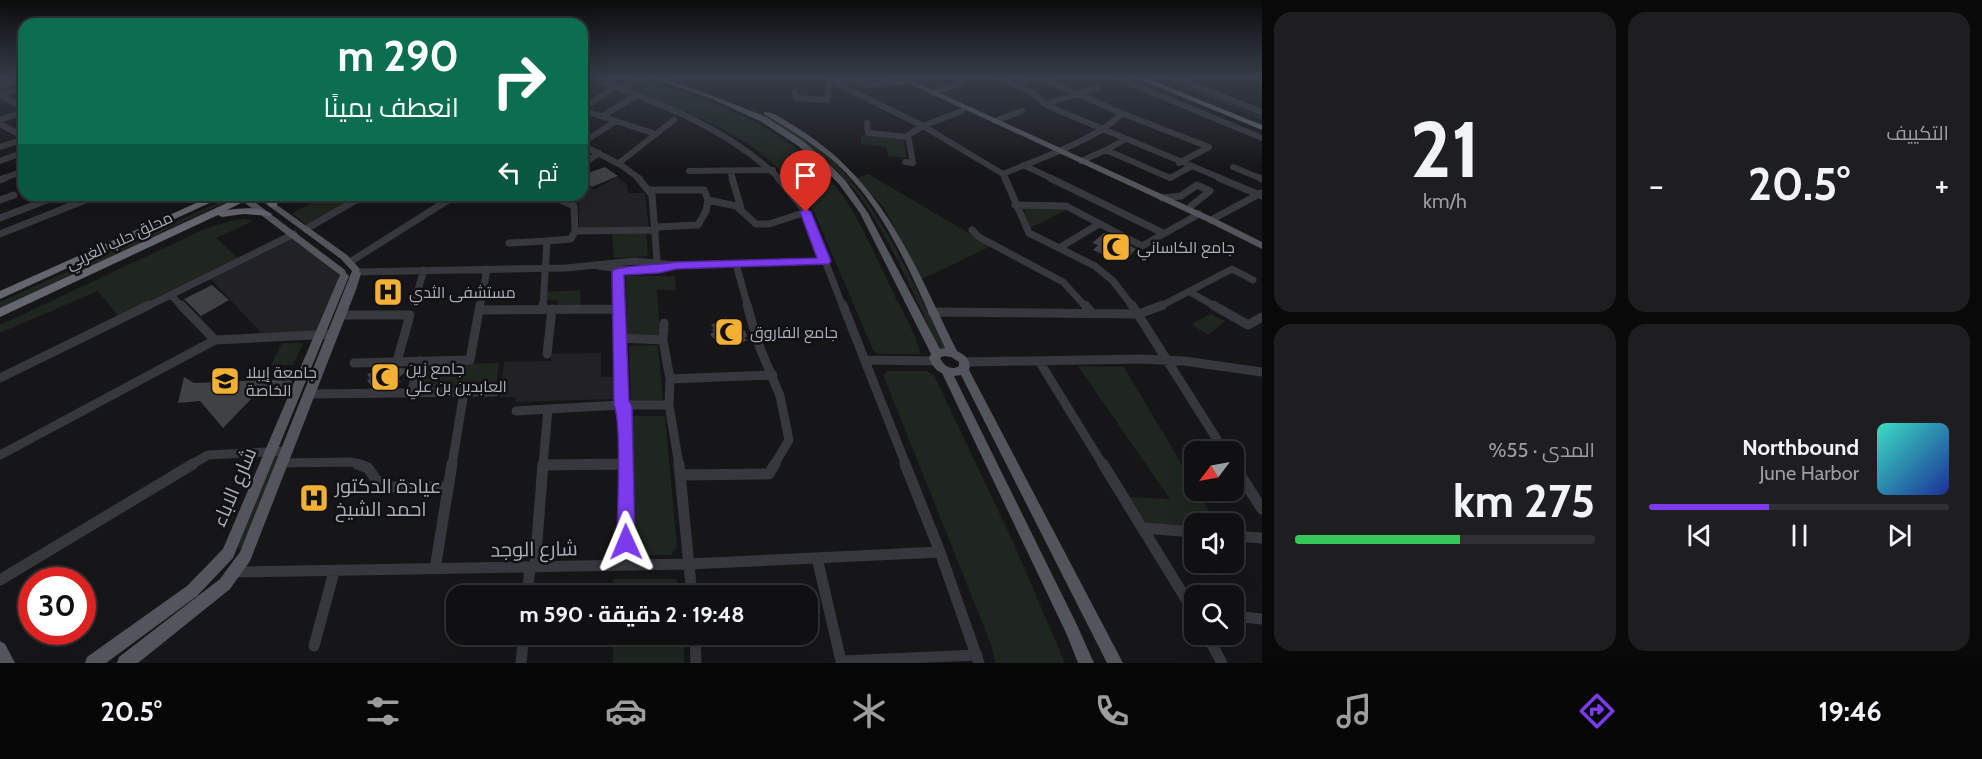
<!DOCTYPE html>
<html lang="ar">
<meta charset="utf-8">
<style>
body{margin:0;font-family:Cabin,Cairo,sans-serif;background:#1e1e20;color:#f1f3f6;direction:rtl;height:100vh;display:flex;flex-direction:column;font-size:22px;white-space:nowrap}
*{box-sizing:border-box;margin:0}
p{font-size:20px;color:#9c9d9f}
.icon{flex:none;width:33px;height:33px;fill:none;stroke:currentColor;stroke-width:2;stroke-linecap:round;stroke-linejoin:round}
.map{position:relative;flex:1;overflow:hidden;direction:ltr}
.side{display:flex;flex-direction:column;gap:12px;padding:12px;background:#09090a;width:720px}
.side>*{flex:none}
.hud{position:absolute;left:18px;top:18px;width:570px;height:183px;border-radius:18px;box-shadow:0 6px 24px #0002,0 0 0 2px #303032;direction:rtl;background:#0b6e4f;color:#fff;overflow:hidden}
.needle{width:39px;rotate:238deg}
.buttons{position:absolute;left:1184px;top:441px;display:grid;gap:12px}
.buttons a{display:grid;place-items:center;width:60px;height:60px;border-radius:12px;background:#101012;box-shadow:0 6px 24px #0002,0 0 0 2px #303032;font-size:30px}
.speed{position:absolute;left:18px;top:567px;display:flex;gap:12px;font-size:30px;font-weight:700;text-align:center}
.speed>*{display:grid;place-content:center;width:78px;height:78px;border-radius:50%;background:#101012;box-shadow:0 6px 24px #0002,0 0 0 2px #303032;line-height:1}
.speed .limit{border:9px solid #d22;background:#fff;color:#111}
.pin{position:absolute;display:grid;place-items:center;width:51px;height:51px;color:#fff;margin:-62px -26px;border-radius:50% 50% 50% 0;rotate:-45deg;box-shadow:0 0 6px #0007}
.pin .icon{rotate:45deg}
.me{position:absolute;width:66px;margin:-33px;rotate:359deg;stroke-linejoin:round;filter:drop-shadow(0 0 4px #0008)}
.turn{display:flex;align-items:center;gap:21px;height:126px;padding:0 30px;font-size:27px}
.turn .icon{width:78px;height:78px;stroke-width:2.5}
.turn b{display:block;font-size:42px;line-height:51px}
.then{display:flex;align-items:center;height:57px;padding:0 30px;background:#0003;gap:12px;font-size:22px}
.big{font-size:45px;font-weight:700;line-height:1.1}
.side .widget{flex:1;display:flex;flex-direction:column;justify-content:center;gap:9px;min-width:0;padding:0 21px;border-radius:18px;background:#1e1e20}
.side .dial{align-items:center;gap:0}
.dial b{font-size:78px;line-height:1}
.song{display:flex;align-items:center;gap:18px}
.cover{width:72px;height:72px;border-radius:9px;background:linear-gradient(135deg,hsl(170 70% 55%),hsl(230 70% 35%))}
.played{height:6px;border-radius:3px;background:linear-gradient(90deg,#7c3aed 40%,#303032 40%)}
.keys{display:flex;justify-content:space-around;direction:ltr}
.heat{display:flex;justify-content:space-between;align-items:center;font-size:33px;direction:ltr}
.charge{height:9px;border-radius:4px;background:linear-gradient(90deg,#34c759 55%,#303032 0)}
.side .tiles{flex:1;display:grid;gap:12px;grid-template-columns:repeat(2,1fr)}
.trip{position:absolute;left:446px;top:585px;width:372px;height:60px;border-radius:18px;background:#101012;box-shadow:0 6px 24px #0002,0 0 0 2px #303032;font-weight:700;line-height:60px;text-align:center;direction:rtl}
.dock{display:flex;height:96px;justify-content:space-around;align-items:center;background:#060607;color:#9c9d9f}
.dock .icon{width:42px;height:42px}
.dock .active{color:#7c3aed}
.dock b{font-size:27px;color:#f1f3f6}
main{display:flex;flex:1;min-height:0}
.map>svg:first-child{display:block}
</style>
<main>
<section class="side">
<div class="tiles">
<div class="widget"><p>التكييف</p>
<div class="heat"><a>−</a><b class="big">20.5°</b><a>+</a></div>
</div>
<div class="widget dial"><b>21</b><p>km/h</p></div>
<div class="widget">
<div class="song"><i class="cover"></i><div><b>Northbound</b><p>June Harbor</p></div></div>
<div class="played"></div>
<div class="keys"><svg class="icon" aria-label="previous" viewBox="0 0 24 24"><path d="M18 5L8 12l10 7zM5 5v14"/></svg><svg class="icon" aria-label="pause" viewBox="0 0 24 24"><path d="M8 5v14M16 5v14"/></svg><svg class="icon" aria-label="next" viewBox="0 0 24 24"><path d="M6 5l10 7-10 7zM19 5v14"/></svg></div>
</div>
<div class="widget"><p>المدى · 55%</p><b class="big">275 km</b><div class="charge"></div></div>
</div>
</section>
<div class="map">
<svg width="1262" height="663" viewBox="0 0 1262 663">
<rect width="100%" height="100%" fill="#161618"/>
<path fill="#222225" d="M617,177L627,185L628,193H645L649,229H579V203L555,195H582V182L594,190Z
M295,238L334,268L339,276V283L320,331L263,335L211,279Z
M601,353V377H613V399L516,402V397H500L504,362L551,361V354Z"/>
<path fill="#1e261f" d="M1156,77H1171L1262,113V120Z
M647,81L656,82C728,107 803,135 847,202C864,229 877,259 891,288C897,302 920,341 920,354H878L873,350L815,214C768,139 711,123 634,91V89Z
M753,109C775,120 796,132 816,146C876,192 912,282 946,349H940C914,298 888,230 852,187C823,153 788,130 749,110Z
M861,135L904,140L907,158L888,156L886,147L861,144Z
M868,174L991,246L922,279L884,208L857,178Z
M326,195H362L308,226L292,213Z
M230,197L232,199L0,309V302Z
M1023,207L1068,209L1030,228Z
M245,219L253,221L216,238L238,258L118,316L98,291L0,333V325L207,228L234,220Z
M646,231L648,256L614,258L612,232Z
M626,276H675L676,290H657L660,336H627Z
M581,290L580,305L557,307L558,300H543L544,292Z
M1211,314L1225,321L1208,335L1191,324Z
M282,343H303L293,365H271Z
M658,345L663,402L631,403L629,346Z
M499,363L496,389L419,391L425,365Z
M1078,366L1124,367L1194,485V490L1197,491L1217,523L1194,524V528L1148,525L1129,497L1170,499Z
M888,371H927L934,375L1013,542L1065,663H995L992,647L883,375Z
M632,416H665L677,547L671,555H635Z
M280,454L245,546L240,549L238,547L274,456Z
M613,579H676L681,588V595H613Z
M613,635H684V663H613Z"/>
<path fill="#404145" d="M605,167L618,176L592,187L582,180V175Z
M1104,233L1108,234L1136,249L1126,259L1120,256L1116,260L1093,250L1098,245L1092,243Z
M212,285L229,300L201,316L184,299Z
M726,317L745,331L747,336L744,338L747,340L735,346L728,343L723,345L712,337L710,334L714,332L712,330L714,328L711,325Z
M407,368L408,370L398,378L401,382L393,386L388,384L371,386L367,380L370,379L367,374L373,372L371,369Z
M184,377L194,383L293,379L287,394L254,396L223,428L200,401L178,403Z"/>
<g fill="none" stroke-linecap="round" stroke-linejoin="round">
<path stroke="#37383d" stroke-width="6" d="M590,77C659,103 726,127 780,179
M824,77L830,80L867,83L870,77
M995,77L1031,91L1045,104L1062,112L1223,179
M1115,77L1262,138
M1173,77L1262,112
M582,85L594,78
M864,85L893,83
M0,86L24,79
M621,89L644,77
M795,92L796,98L827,100L830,80L923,126L1003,174L1005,179
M933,93L960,83
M0,95L24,108
M0,95L24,88
M1045,104L1097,88
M582,109L615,87
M582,110L656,134
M1121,113L1209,147L1179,163
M603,116L637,95
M0,120L24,112
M995,121L1022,111
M867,123L868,133L907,137
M0,124L24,137
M1124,140L1106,150L1170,178L1190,167
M582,143L616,121
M582,145L621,165L640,179
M0,147L24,139
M0,161L24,152
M1081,161L1106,150
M620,162L674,120
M905,162L913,163L908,135L923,126L962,111
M582,165L599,153
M1023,165L1053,179
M1233,167L1262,179
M689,171L773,170
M730,171L733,179
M1003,174C1031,162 1106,136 1121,113L1039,77L1016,85
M1,179L24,171"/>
<path stroke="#37383d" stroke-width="7" d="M638,178L652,195L657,260
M732,178L741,208
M778,178L806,212L843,307
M1005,178L1029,233L1095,266L1113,281L1133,307
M1050,178L1163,233
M1219,178L1262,196
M1260,178L1262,179
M0,180L5,178
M650,190H704L708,200L736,206L756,224H769L806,212
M550,195L574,206L575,231
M1162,198L1181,196L1197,185L1210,191L1191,206L1190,210
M0,200L14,195
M1015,205L1066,206L1142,246L1199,214
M0,218L60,195
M1211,220L1261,193
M656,227L698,225L706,211L708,200
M306,229L365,195
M972,230L979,237L1063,282L1086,307
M0,234L98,195
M509,243L547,241
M1059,248L1099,224
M350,262L456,195
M736,264L748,307
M598,266L637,271L676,265L825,261
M618,271L619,307
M356,272L566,268L635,261L676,265
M1190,292L1216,307
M171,295L182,307
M414,303L424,270
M146,307L294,234
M480,307L487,269
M543,307L547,241L571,239L575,231L656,230
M1159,307L1232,269L1253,280"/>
<path stroke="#37383d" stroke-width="9" d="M181,305L215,340
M619,305L621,405H669
M747,305L758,343L780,396L789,440L774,465
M843,305L906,465
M1085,305L1093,314
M1132,305L1225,452
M1213,305L1248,325L1262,317
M543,309V305
M480,310L618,309
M932,312L1139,314L1163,305
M340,315H410L397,361
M664,323L663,340L670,379L669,405L679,465
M619,338L663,340
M547,354L552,309
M865,360L935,361
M1039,361L1103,465
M965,362L1140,359L1184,361L1262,372
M354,363L470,360L480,305
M0,378L149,305
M670,379L773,375
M411,393L420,361
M309,394L495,392
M624,406L625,465
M516,411L548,409
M0,455L215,340L332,334
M281,463L352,462L361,465
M191,465L208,455L285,451
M452,465L464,392
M543,465L625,464
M543,465L548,409L621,405"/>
<path stroke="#37383d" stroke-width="11" d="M357,464L368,468L381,487H448
M625,464L627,565
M679,464L692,596
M905,464L940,552L979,663
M1103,464L1194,612
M1233,464L1262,509
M543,465L625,464
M680,475L769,474L775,464
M1143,528L1194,532
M1233,536L1262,538
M817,558L841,661L977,655
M535,567L543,464
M435,569L452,464
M235,572L689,564L940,552
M0,580L193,464
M527,596L530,567
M1233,616L1262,619
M695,634L696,663
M1206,634L1222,663
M314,646L334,572
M521,663L524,634"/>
<path fill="#53555c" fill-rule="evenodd" d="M650,77H659L716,97L766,117L803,141L823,158L845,180L868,213L940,349L945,348C915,285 889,212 836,163C814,144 789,129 764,114V112C774,111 787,122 796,127C884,181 913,263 957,351C965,355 972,360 969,370L1123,663H1107L961,375L954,376L1077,625L1094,663H1078L1067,635L942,373C935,370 932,365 929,358L931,354L860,213L839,184L817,162L797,145L760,121L712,99ZM944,356L951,357L959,362V366C951,371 944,366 940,358Z
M870,77H880L893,81L911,80L1214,218L1262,242V249L1208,222L908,83L893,85Z
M241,195H249L252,200L345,270L346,273L349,276L233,558L197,596L106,663H85L87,657L187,586L223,549L340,275L245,203Z
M254,195H263L347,255L360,269L359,271L361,273L357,287L250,561L230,589L138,663H117L119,657L220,579L240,552L352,271L341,259Z
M0,641L5,644L15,663H0Z"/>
<path fill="#63666e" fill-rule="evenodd" d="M1134,77H1144L1262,125V130Z
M214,195H227L0,299V291Z
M244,195H257L227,210C241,208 260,206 272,214L270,216L244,214L222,217L218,215L0,317V308Z
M270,195H280L276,207H270L268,205Z"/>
</g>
<linearGradient id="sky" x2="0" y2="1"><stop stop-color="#0c0c0d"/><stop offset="0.45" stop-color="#363c48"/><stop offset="1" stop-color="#363c48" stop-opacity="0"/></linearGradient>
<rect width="1262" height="170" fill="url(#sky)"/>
<path fill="#7c3aed" stroke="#51269a" stroke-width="1.5" d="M806,208L811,212L831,261L829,264L676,269L659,273L624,275L629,401L632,406L635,542L633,548L626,550L620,548L617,542C617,517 622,422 614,405L612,271C619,265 662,265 676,262L817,258L800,212Z"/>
<defs>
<g id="mosque-square" transform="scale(1.5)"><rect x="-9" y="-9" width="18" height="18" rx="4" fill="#f2b134" stroke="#111113"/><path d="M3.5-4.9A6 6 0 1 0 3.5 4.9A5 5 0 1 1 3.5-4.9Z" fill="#111"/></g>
<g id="hospital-square" transform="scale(1.5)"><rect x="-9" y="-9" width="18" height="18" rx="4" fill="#f2b134" stroke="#111113"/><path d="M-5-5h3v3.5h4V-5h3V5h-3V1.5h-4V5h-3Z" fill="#111"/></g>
<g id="university-square" transform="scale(1.5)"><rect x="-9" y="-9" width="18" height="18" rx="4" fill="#f2b134" stroke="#111113"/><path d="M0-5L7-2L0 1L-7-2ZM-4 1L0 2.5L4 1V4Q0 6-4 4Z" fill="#111"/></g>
</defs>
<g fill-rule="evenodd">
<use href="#mosque-square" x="1116" y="247"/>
<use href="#hospital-square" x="388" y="292"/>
<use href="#mosque-square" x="729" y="332"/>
<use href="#mosque-square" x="385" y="377"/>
<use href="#university-square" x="225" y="381"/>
<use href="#hospital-square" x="314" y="498"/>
</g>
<g text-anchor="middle" stroke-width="5" stroke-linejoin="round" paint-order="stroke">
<g font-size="16" fill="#a8adb8" stroke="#111113">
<text transform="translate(119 240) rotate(-25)" y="6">محلق حلب الغربي</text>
</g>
<g font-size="16" fill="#a8adb8" stroke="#111113" text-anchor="start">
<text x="1137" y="253">جامع الكاساني</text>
<text x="409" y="298">مستشفى الثدي</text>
<text x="750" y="338">جامع الفاروق</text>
<text x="406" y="374">جامع زين<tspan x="406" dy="18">العابدين بن علي</tspan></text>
<text x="246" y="378">جامعة إيبلا<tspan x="246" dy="18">الخاصة</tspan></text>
</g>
<g font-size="20" fill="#a8adb8" stroke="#111113" text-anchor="start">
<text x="335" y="493">عيادة الدكتور<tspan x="335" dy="23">احمد الشيخ</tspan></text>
</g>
<g font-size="20" fill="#a8adb8" stroke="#111113">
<text transform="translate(234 487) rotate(-67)" y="7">شارع الاباء</text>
<text transform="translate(534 549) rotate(-1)" y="7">شارع الوجد</text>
</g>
</g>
</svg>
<div class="buttons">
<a><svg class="needle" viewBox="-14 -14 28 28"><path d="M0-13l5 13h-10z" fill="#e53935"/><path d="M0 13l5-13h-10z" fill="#9c9d9f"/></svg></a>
<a><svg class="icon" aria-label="sound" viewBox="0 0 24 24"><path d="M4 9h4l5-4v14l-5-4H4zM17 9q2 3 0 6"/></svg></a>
<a><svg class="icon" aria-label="search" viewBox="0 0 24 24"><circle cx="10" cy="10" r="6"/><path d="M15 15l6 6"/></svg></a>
</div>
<div class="speed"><div class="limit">30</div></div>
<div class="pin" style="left:806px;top:212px;background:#d93025"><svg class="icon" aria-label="arrive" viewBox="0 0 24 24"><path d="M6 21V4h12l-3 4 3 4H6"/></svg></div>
<svg class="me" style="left:626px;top:542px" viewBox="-20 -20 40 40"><path d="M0-17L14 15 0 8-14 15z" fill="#7c3aed" stroke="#fff" stroke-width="4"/></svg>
<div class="trip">19:48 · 2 دقيقة · 590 m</div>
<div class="hud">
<div class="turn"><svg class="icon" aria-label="right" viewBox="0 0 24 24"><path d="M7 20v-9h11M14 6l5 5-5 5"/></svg><div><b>290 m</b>انعطف يمينًا</div></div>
<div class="then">ثم<svg class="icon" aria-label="left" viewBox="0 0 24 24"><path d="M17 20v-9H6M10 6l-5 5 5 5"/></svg></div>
</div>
</div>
</main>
<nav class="dock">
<b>19:46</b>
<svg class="icon active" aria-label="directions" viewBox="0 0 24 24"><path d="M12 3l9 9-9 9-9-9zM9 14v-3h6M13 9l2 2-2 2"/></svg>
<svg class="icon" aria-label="music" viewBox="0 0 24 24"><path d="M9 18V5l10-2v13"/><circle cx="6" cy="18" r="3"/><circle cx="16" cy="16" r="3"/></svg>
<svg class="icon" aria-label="phone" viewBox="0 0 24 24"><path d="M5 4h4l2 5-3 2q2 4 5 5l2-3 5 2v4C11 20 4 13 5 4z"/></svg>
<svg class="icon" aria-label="climate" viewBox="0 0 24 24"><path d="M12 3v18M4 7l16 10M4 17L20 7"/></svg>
<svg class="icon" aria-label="car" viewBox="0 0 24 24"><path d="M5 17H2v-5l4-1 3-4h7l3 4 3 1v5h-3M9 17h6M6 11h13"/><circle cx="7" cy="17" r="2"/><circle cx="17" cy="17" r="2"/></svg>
<svg class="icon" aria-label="filters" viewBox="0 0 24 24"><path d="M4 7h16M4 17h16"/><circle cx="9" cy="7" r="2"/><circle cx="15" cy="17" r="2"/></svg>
<b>20.5°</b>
</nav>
